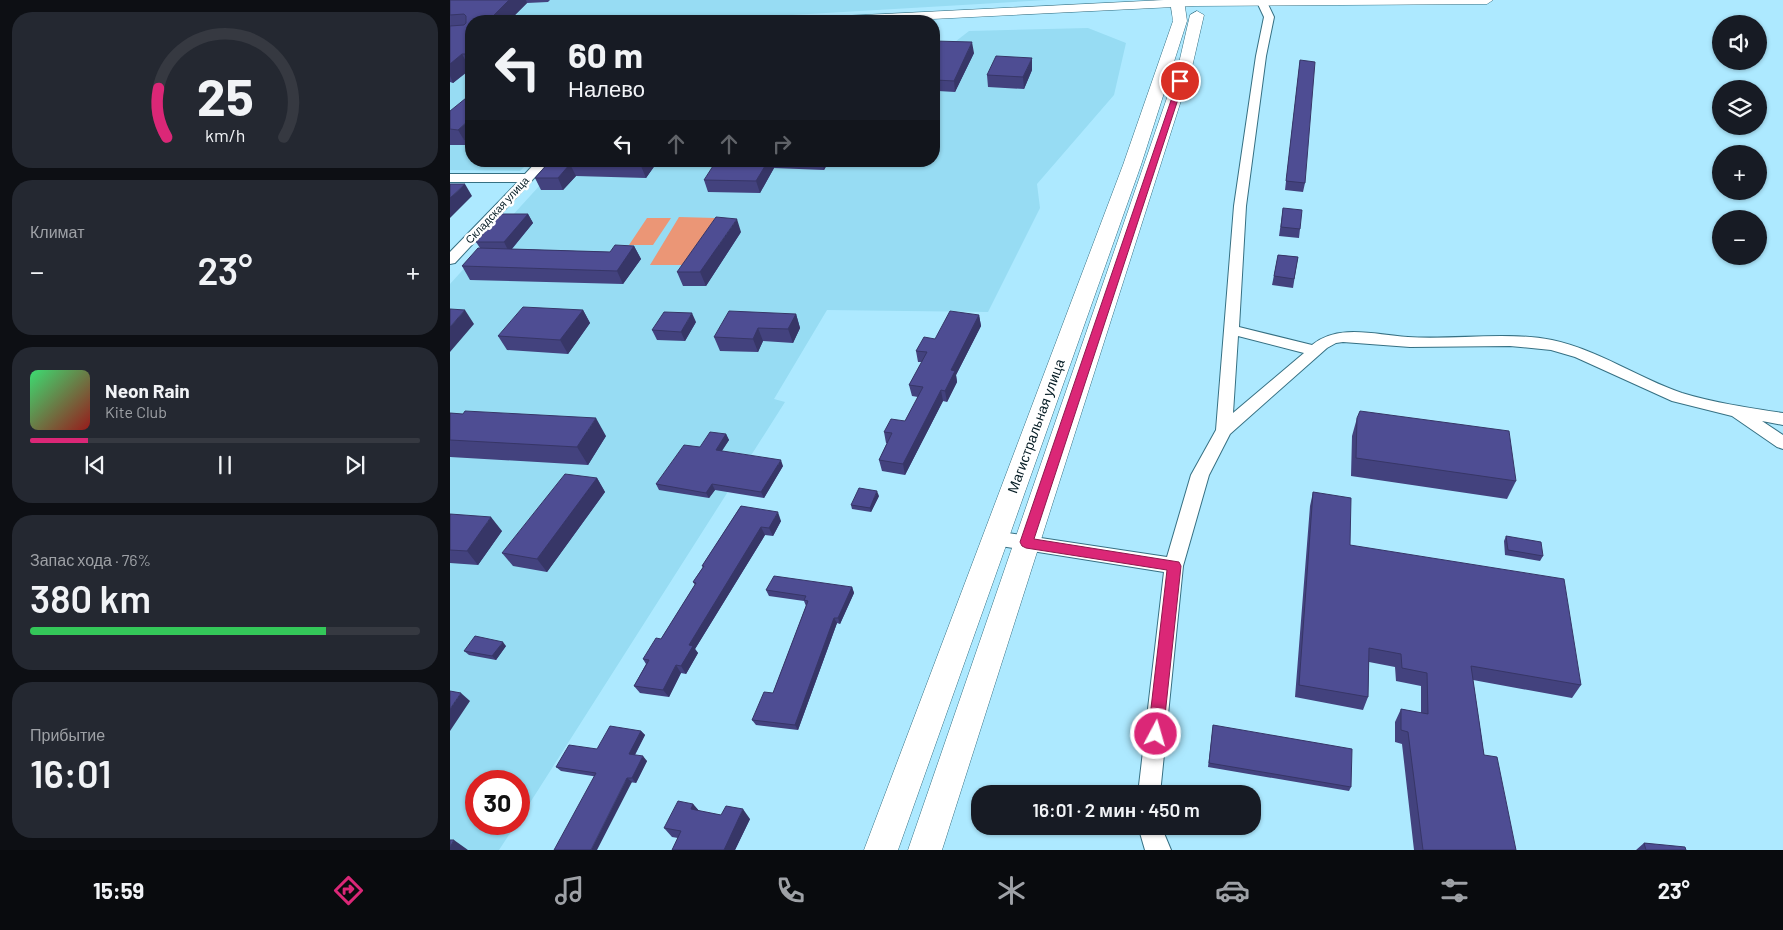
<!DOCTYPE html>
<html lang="ru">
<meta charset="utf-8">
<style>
body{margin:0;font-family:Barlow,sans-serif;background:#242831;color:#f1f3f6;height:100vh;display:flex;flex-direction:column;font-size:19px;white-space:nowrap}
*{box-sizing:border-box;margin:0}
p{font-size:16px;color:#9ea1a6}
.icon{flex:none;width:28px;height:28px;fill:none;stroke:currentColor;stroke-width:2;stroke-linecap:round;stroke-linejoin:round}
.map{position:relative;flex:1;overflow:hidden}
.drawer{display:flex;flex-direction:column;gap:12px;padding:12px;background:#0d0f14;width:450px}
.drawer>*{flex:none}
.top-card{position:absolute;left:15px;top:15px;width:475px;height:152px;border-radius:20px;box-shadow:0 1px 4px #0004;background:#171b24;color:#f1f3f6;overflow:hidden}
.buttons{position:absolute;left:1262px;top:15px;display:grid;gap:10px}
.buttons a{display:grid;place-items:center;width:55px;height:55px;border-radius:50%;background:#171b24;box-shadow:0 1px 4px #0004;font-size:25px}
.speed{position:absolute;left:15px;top:770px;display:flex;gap:10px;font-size:25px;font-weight:700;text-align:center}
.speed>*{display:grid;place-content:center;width:65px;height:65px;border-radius:50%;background:#171b24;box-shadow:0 1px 4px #0004;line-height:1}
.speed .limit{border:8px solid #d22;background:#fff;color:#111}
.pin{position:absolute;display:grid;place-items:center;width:42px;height:42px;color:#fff;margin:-21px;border:2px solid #fff;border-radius:50%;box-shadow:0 1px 5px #0007}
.me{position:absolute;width:55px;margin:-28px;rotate:6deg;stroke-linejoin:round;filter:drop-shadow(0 0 4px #0008)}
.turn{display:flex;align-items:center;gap:18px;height:105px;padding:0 20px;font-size:22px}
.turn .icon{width:65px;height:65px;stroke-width:2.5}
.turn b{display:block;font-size:35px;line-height:42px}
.lanes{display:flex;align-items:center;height:48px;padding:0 20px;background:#0003;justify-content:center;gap:25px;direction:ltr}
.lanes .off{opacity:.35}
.big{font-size:38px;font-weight:600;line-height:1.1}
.drawer .tile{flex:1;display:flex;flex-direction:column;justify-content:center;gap:8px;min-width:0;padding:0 18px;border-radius:20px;background:#242831}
.drawer .dial{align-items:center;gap:0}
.dial svg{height:130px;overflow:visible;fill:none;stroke:#363941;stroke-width:7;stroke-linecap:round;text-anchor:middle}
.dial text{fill:#f1f3f6;stroke:none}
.song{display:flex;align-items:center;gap:15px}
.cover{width:60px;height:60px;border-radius:8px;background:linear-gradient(135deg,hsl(140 70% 55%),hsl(0 70% 35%))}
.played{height:5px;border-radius:2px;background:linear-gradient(90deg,#db2777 15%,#363941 15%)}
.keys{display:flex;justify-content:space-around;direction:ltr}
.heat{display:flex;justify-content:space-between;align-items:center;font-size:28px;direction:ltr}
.charge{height:8px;border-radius:4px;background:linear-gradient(90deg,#34c759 76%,#363941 0)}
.trip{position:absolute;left:521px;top:785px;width:290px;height:50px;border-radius:20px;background:#171b24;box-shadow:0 1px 4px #0004;font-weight:600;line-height:50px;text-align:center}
.tabs{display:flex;height:80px;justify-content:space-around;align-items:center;background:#090b0e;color:#9ea1a6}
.tabs .icon{width:35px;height:35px}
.tabs .selected{color:#db2777}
.tabs b{font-size:22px;color:#f1f3f6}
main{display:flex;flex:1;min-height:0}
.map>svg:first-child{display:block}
</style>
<main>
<section class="drawer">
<div class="tile dial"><svg viewBox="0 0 100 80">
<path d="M14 69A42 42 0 1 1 86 69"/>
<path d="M14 69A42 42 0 0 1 9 39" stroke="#db2777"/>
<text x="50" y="56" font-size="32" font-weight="700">25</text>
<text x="50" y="72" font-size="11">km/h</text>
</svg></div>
<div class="tile"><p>Климат</p>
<div class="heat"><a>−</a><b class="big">23°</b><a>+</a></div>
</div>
<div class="tile">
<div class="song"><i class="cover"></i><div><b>Neon Rain</b><p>Kite Club</p></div></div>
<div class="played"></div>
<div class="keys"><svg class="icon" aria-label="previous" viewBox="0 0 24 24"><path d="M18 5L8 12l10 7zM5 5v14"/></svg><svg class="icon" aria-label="pause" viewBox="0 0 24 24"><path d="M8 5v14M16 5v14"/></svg><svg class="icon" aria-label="next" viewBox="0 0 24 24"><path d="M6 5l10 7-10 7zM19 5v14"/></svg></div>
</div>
<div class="tile"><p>Запас хода · 76%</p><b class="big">380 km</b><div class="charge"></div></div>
<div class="tile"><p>Прибытие</p><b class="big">16:01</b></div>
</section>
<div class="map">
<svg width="1333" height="850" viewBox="0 0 1333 850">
<rect width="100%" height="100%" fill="#ade9ff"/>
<path fill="#97dcf3" d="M0,0H597L239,21H21Z
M638,28L676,43L664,95L587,184L590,208L538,312L377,310L324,399L335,402L69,820V781H26V824H66L49,850H0V284L112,161H484V48L496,49L519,31Z
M0,44H21V161H80L70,171L0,170Z"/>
<path fill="#eb9676" d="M229,217L265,218L238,265H200Z
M197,218H221L203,245H179Z"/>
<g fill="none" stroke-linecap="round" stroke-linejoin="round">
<g stroke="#367083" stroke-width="2">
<path id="minor" d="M806,0H816L824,17L816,56L796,206L789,327L862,345C888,323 927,335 958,337C1005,340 1055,331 1102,340C1149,350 1188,378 1232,393C1265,403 1300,408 1333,413V425L1312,421L1333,435V449L1327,447L1282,416L1222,401L1125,357L1101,350L1060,346L960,347L893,342L886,343L877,348L780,434L759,475L733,566L710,794H688L714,572L544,545L538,543L535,538L538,533L544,531L717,557L741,475L766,430L784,206L806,56L814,17ZM788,336L854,353L783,413Z
M87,161H100L5,263L0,264V252L68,182H0V174H75Z
M688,826H711L721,850H695Z"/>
</g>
<g stroke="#367083" stroke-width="1">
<path id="tertiary" d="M714,0H1043L1037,4L744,6L442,21H370L376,17Z"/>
</g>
<g stroke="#367083" stroke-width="1">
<path id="secondary" d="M720,0H734L737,21L691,165L448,850H414L673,165L723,21Z
M747,11L754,15L743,63L492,850H458L729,63L740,15Z"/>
</g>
<use href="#minor" fill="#fff" fill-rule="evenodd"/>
<use href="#tertiary" fill="#fff" fill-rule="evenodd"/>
<use href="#secondary" fill="#fff" fill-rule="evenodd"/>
</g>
<path fill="#43427e" d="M0,0H100L98,2L77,3L59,21H21V69L3,83L0,82Z
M484,41L524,53L505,92L488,91L484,100Z
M850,60L855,183L853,192L835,190Z
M582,70L574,89L538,87L537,75Z
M0,111L17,145H0Z
M100,161H208L196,178L126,176L113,190H91L85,178Z
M278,161H379L374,170L324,168L310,193L258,192L254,180L275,166Z
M833,208L850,229L849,238L829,236Z
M78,214L83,223L62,249L160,252L184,246L191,259L173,284L20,280L12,266L30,248L26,242Z
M291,232L256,286H233L227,272Z
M828,255L848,257L843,288L822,285Z
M133,310L140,323L118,354L57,350L48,336Z
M346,314L350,328L343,343L313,341L308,352L270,351L264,337Z
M529,315L531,326L506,375L507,382L497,402L493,401L455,475L432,471L429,460L437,443H436L434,432L455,421L468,397L462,396L459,385L472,362H468L466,351L485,339Z
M246,322L235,341L207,340L202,330Z
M0,413L156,436L138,465L0,457Z
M907,418L1066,481L1057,499L901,476L902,436Z
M276,434L279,440L272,451L333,466L314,498L265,490L259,498L209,490L206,484L250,447Z
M147,478L155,492L97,572L63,566L52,553Z
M863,492L900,545L1131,685L1122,698L1023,680L1034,755L1066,850H964L952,744L945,742V722L951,709L971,713V686L946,681L945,667L919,662L918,697L913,710L845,697L860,506Z
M429,496L421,512L402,509L401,505Z
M291,506L331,521L323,536L315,535L245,649L248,653L236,674L231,673L219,697L190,693L184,686L196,664L193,659L211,639L245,585L243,582L253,567L252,566Z
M0,514L52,531L28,565L0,563Z
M1056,536L1093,556L1090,561L1055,555L1054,541Z
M402,587L404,593L390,624L387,623L348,730L306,725L302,720L323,693L356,606L354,601L319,596L316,590Z
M56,646L46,660L19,655L14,651Z
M763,725L901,787L899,791L758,767Z
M191,731L195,735L185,755L197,761L186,783L111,771L106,767Z
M243,804L249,811L271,815L300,819L285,850H222L228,838L222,837L214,828Z
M1194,843L1236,850H1186Z"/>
<path fill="#373667" d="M59,0H76L77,3L59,21H38Z
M522,42L524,53L505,92L504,81Z
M12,54L20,69L3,83L0,76V64Z
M582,58V70L574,89L573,77Z
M486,80L488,91L484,100V85Z
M21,118V141L17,145L8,130Z
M194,161H208L196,178L191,166Z
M318,161H322L324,168L310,193L306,181Z
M372,161H379L374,170Z
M120,164L126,176L113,190L108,178Z
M15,184L22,196L0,218V198Z
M78,214L83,223L59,252L54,242Z
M287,219L291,232L256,286L250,272Z
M184,246L191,259L173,284L167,271Z
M15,310L24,324L0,352V327Z
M133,310L140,323L118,354L110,340Z
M242,313L246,322L235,341L231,332Z
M346,314L350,328L343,343L338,329Z
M529,315L531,326L506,375L507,382L497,402L495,391L501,370Z
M308,328L313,341L308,352L303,339Z
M491,390L493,401L455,475L453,464Z
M146,418L156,436L138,465L127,447Z
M276,434L279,440L268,456L266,450Z
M331,460L333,466L314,498L311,492Z
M147,478L155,492L97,572L87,559Z
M262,484L265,490L259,498L256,493Z
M427,491L429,496L421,512L420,508Z
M328,512L331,521L323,536L319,528Z
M41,517L52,531L28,565L17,551Z
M311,527L315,535L245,649L248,653L236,674L231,666L239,645Z
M402,587L404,593L390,624L388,618Z
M384,618L387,623L348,730L345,725Z
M53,642L56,646L46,660L42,656Z
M226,665L231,673L219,697L213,690Z
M11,693L20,701L0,731V709Z
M191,731L195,735L183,758L179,754Z
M193,756L197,761L186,783L182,778Z
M177,778L182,782L147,850H141Z
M243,804L251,813L241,809Z
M293,809L300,819L285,850H274Z
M4,840L18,850H0V847Z"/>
<path fill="#4e4d93" stroke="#373667" d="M0,0H59L38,21H21V54H12L0,64V26L14,25L16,23V16L14,14L0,15Z
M484,41L522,42L504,81L486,80L484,85Z
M546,56L582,58L573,77L537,75Z
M850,60L865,62L855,183L836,181Z
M21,94V118L8,130L0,129V111Z
M100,161H194L191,166L120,164L108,178H85Z
M278,161H318L306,181L254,180L263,166H275Z
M0,184H15L0,198Z
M833,208L852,210L850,229L831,227Z
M51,214H78L54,242H26Z
M266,217L287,219L250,272H227Z
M165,245L184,246L167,271L12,266L28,248L160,252Z
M828,255L848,257L844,279L824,276Z
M73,307L133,310L110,340L48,336Z
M0,309L15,310L0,327Z
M279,311L346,314L338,329L308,328L303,339L264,337Z
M500,311L529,315L501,370L505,371L495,391L491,390L453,464L429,460L442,433L434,432L441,419L455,421L473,387L459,385L477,352L466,351L474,337L485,339Z
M214,312L242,313L231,332L202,330Z
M15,411L146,418L127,447L0,440V413L13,414Z
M910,411L1059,431L1066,481L906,458L907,418Z
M260,432L276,434L266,450L331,460L311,492L262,484L256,493L206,484L234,445L250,447Z
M115,474L147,478L87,559L52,553Z
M409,488L427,491L420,508L401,505Z
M863,492L901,498L900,545L1114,579L1131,685L1021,666L1034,755L1047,757L1066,850H973L958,732L951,730V709L978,714L977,673L952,668L951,654L919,648L918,697L849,685Z
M291,506L328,512L319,528L311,527L239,645L243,646L231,666L226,665L213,690L184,686L199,660L193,659L206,638L211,639L246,583L243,582L254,566H252Z
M0,514L41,517L17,551L0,550Z
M1056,536L1091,542L1093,556L1058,550Z
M324,576L402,587L388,618H384L345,725L302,720L314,692L323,693L358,601L354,600L356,596L316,590Z
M25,636L53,642L42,656L14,651Z
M0,691L11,693L0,709Z
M763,725L902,749L901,787L759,763Z
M160,726L191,731L179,754L193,756L182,778H177L141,850H104L146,773L106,767L119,745L147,749Z
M228,801L243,804L241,809L271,815L276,806L293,809L274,850H222L231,831L214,828Z
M0,840H4L0,847Z
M1194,843L1235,847L1236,850H1196Z"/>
<path fill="#db2777" stroke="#8e194d" d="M728,80L734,81L584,539L729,562L731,566L713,734L711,739L706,742L700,739L698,734L717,570L576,548L572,546L570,542Z"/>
<g text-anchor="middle" stroke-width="5" stroke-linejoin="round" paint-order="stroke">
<g font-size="11" fill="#031a22" stroke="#fff">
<text transform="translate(47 210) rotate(-47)" y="4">Складская улица</text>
</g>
<g font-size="14" fill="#031a22" stroke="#fff">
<text transform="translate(586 426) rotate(-70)" y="5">Магистральная улица</text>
</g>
</g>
</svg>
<div class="buttons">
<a><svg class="icon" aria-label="sound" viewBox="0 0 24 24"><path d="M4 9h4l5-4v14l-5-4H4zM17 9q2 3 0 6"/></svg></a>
<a><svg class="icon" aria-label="layers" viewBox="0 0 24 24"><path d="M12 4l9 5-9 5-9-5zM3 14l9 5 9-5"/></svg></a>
<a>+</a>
<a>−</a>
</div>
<div class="speed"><div class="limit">30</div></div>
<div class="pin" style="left:730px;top:81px;background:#d93025"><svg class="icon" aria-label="arrive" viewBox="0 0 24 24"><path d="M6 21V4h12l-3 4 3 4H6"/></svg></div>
<svg class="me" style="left:706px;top:734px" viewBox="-20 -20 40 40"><circle r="17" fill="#db2777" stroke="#fff" stroke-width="3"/><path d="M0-11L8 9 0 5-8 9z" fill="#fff"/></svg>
<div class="trip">16:01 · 2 мин · 450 m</div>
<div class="top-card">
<div class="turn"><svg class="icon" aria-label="left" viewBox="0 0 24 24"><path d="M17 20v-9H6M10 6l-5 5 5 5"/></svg><div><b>60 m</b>Налево</div></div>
<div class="lanes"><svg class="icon" aria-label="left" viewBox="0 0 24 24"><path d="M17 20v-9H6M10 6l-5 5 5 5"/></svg><svg class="icon off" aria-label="ahead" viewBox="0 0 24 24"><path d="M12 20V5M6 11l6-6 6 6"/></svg><svg class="icon off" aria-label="ahead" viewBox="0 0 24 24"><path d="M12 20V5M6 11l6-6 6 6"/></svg><svg class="icon off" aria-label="right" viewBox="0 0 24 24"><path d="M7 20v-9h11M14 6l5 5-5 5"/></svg></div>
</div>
</div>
</main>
<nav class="tabs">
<b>15:59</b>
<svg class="icon selected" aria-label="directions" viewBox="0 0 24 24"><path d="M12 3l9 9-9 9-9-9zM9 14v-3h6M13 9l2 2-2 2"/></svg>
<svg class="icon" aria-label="music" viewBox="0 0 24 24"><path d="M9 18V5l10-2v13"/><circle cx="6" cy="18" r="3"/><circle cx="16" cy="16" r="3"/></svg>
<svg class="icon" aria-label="phone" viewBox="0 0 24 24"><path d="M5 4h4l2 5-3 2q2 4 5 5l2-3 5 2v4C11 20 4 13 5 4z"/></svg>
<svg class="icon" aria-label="climate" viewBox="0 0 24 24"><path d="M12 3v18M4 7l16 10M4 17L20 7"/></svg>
<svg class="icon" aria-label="car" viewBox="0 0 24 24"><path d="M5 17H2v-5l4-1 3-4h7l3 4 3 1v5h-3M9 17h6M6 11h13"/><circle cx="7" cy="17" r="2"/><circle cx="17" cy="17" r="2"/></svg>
<svg class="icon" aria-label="filters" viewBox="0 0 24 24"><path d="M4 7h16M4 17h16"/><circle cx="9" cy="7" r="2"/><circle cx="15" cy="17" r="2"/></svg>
<b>23°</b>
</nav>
